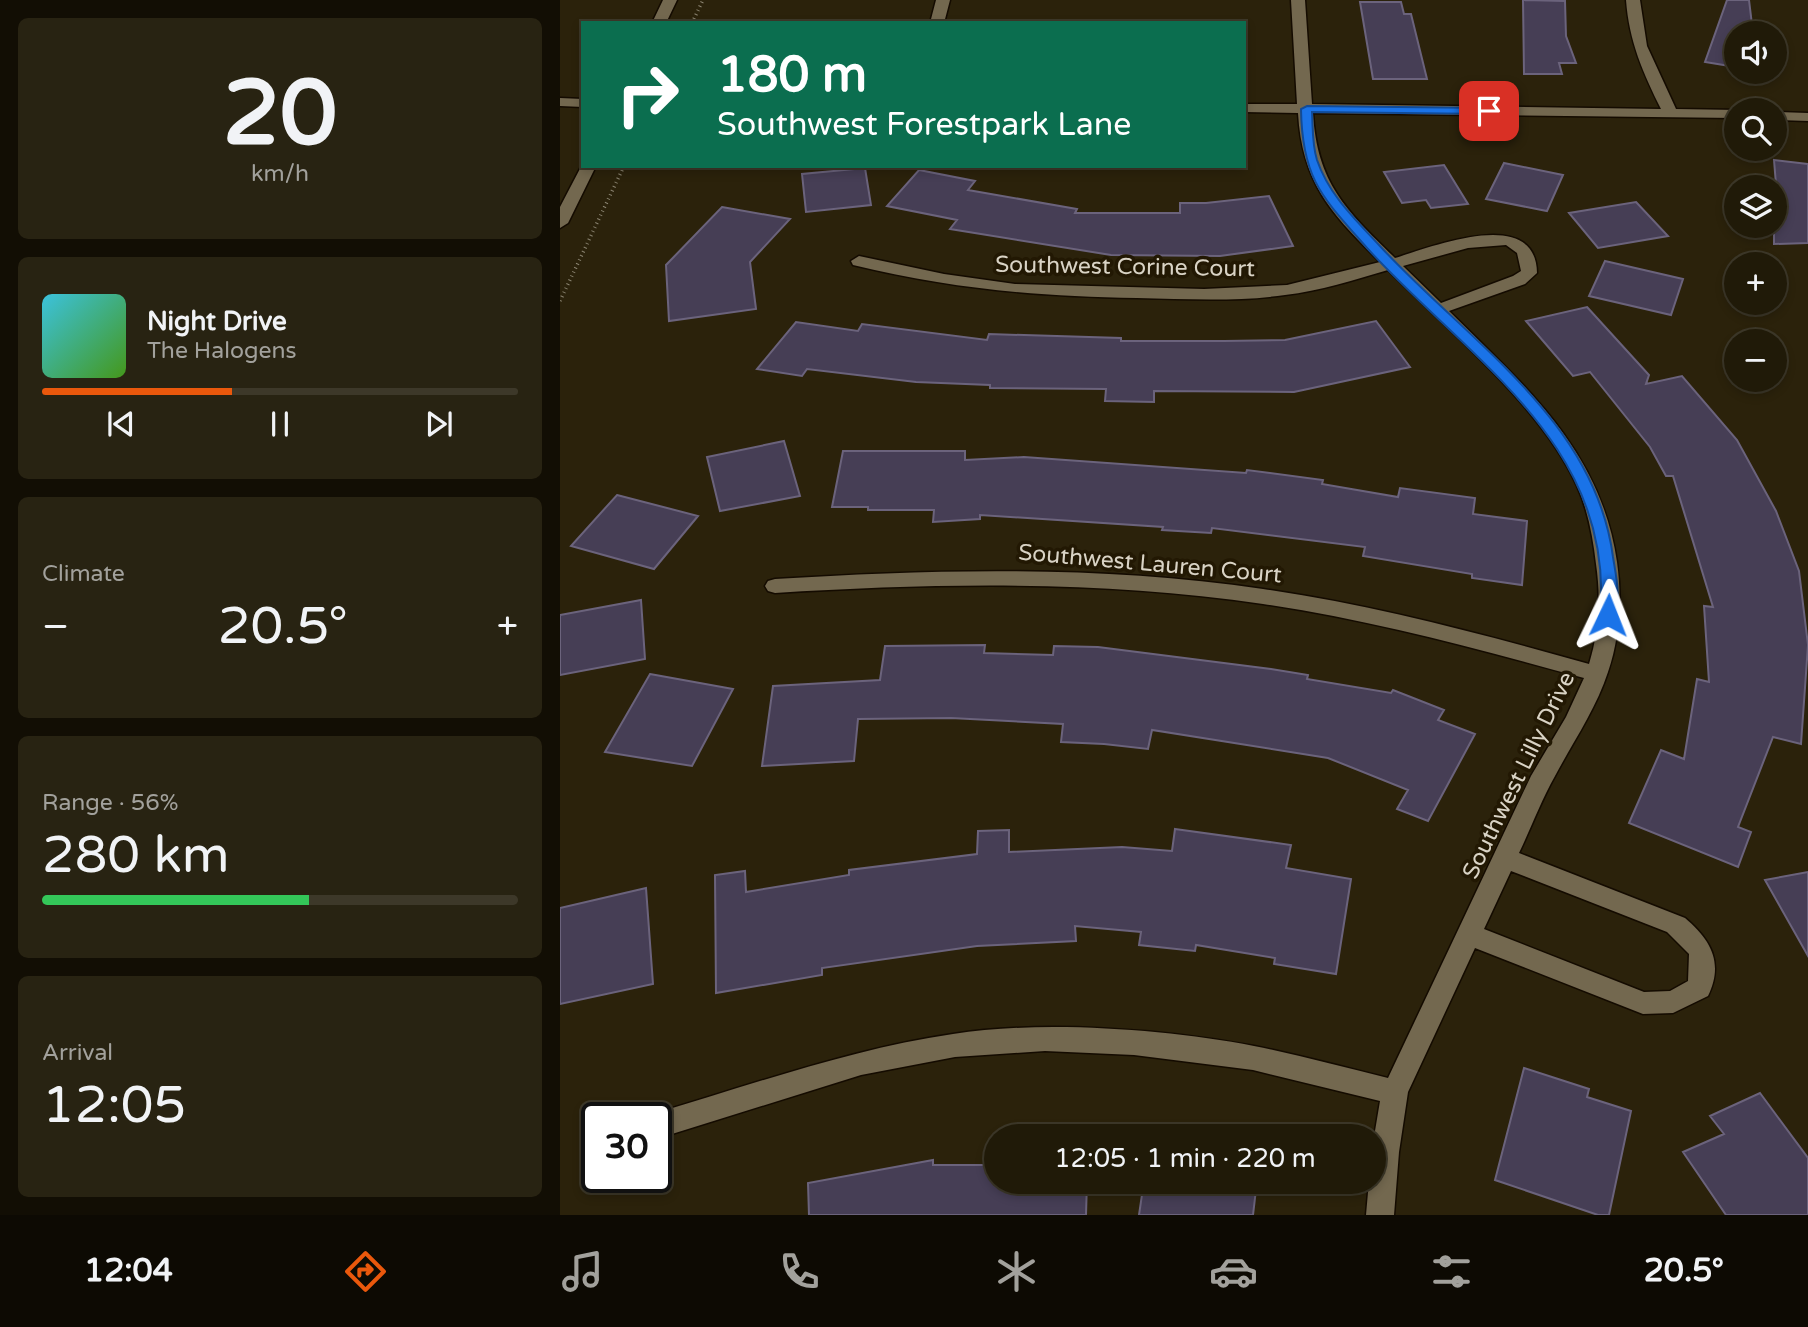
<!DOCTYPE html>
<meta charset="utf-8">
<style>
body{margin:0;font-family:"Varela Round",sans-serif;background:#282312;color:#f1f3f6;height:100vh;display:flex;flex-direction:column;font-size:26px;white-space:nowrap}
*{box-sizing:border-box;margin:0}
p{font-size:23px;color:#a2a19c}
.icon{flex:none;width:38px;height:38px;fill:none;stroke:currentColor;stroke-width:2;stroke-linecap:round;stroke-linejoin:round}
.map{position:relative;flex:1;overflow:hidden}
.panel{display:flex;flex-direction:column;gap:18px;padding:18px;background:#120e04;width:560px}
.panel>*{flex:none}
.hud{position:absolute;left:21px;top:21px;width:665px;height:147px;border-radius:0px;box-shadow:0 4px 10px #0003,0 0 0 2px #3d3829;background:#0b6e4f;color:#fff;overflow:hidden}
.fabs{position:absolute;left:1164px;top:21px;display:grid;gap:14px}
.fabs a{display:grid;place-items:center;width:63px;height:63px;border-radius:50%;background:#201a08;box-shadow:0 4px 10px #0003,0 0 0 2px #3d3829;font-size:35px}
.speed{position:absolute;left:21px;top:1102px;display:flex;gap:14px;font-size:35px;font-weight:700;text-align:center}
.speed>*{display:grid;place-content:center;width:91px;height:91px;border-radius:50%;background:#201a08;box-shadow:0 4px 10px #0003,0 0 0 2px #3d3829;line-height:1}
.speed .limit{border:4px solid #111;border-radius:10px;background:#fff;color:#111}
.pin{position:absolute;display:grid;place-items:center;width:60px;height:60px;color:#fff;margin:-30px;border-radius:14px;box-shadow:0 4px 10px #0006}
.me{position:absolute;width:77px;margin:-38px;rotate:2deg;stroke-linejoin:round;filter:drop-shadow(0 0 5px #0008)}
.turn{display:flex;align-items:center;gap:24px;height:147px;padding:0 21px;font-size:32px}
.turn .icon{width:91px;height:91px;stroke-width:2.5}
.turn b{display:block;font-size:49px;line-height:60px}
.big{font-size:52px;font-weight:600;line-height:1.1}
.panel .tile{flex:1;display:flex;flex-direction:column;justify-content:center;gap:10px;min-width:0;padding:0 24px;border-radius:10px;background:#282312}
.panel .dial{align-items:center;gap:0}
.dial b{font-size:91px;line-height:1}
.song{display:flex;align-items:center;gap:21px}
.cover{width:84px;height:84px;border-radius:10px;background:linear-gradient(135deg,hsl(190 70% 55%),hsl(100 70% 35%))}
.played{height:7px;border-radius:4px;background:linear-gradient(90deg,#ea580c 40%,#3d3829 40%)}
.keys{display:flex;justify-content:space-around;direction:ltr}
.heat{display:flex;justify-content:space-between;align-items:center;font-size:38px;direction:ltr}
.charge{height:10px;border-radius:5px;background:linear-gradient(90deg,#34c759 56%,#3d3829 0)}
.trip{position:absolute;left:424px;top:1124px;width:402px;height:70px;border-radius:35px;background:#201a08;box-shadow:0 4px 10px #0003,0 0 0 2px #3d3829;font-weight:600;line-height:70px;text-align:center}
.tab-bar{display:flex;height:112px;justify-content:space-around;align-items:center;background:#0d0a03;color:#a2a19c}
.tab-bar .icon{width:49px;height:49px}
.tab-bar .selected{color:#ea580c}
.tab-bar b{font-size:32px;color:#f1f3f6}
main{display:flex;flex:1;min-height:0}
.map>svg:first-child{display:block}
</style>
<main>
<section class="panel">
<div class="tile dial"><b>20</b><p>km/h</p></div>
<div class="tile">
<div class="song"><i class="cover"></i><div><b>Night Drive</b><p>The Halogens</p></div></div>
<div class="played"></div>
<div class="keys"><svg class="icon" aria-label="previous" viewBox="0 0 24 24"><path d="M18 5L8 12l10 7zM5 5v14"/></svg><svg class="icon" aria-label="pause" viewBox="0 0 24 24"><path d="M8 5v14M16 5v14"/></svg><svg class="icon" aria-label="next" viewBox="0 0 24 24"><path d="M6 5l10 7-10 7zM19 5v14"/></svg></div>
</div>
<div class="tile"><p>Climate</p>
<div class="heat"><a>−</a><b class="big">20.5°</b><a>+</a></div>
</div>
<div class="tile"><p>Range · 56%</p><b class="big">280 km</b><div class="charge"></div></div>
<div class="tile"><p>Arrival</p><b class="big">12:05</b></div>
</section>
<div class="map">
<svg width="1248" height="1215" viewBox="0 0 1248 1215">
<rect width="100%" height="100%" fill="#2b220b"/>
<path fill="#463e55" stroke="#6b637c" stroke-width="2" d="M963,0L1005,1L1006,36L1016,63H999L1002,74H964Z
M1167,0H1189L1193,33H1176V67L1145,62Z
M800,2H841L844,14H851L867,79H813Z
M1214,160L1248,164V243L1214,244V209H1218Z
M944,163L1003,175L987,211L926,199Z
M884,165L908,204L871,208L866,200L842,203L824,172Z
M305,168L311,205L246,212L242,174Z
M359,170L415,181L408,190L517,209L515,213H620V203H646L709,196L733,246L660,256L551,255L390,229L397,220L327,206Z
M1076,202L1108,236L1038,248L1009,213Z
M162,207L230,219L190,262L196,309L109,321L106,265Z
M1045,261L1123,279L1111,315L1029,296Z
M1027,307L1089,375L1086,384L1122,376L1177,440L1216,511L1239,571L1248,645L1241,744L1213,737L1178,827L1191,832L1178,867L1069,823L1101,750L1124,759L1137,679L1149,682L1144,606L1153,607L1113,476H1106L1090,447L1030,372L1013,376L966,321Z
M816,321L850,367L734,392L594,391V402L545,401L546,389L430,388V385L356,382L247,369L242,376L197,369L236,322L298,331L302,324L427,340L429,334L561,338V341H664L725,340Z
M224,441L240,496L160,511L147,457Z
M283,451H405V460L464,457L686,473L687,470L763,480L762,484L838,497L840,488L915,498L913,514L967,521L962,585L912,578V574L803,556L805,547L652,528L651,533L602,530L603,527L420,515V519L373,522L374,510H308V507H272Z
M57,495L138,516L94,569L11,546Z
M81,600L85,659L0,675V615Z
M425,645L424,653L493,655L494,646L538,647L711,669L748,675L747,679L831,693L833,690L884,710L878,720L915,734L868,821L837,809L848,790L768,758L592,730L588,749L544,744L501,742L503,724L391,718L298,719L294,761L202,766L213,686L320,680L325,646Z
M90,674L173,689L132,766L45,752Z
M615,829L731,845L726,868L791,879L776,974L714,964L715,958L636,945L635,951L579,945L581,932L515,926L516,941L417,946L262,968V975L156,993L155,875L185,871L186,892L289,875V870L417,854L418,831L449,830V852L562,847L612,851Z
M1248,872V956L1205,880Z
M86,888L93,984L0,1004V908Z
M964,1068L1029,1089L1027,1097L1071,1111L1049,1215H1038L935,1180Z
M1200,1093L1248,1158V1215H1166L1123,1152L1164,1134L1150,1116Z
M373,1160V1165H436V1181H527L526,1215H249L248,1183Z
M584,1181H697L693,1215H579Z"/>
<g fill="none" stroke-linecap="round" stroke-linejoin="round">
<g stroke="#140b00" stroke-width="3">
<path id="street" d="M376,0H390L384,23H370Z
M731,0H745L752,104L1101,109C1083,73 1069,41 1066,0H1080L1087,46L1116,109L1179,110H1176V118L753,113C757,184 787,211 835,258C872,247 976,205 977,273L965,284L889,311C965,386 1041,451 1057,562C1062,598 1060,637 1048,672C1036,709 1013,742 995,776C981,801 971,828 959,853L1125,918C1151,940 1164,963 1148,996L1113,1013L1083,1014L915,948L848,1092L839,1152L834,1215H806L809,1181H814V1137L820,1101L693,1070L574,1055L485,1051L395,1057L301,1075L96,1139V1118H86L96,1113C194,1084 291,1049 393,1034C482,1020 605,1029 694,1046C739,1055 783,1067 828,1078L971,776L1006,717L1024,678C918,649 812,620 703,604C542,580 377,583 215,593L208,591L205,586L208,581L215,579C377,569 542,565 703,589C814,605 922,634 1029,664C1039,632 1041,597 1036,564C1033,538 1028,510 1017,486C983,408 888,330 828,270C794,280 760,291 725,295C676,302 626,299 577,298C475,296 392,289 293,265L291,261L299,256L384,274L455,284L644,289L727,285L820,262C772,214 742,184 738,113L684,112V104H737ZM946,245L957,253L961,271L953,276L881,303L843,266L908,248ZM951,871L1107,932L1129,954L1128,981L1110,991L1084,992L924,929Z
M0,98L23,99V107L0,106Z
M1214,112L1248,113V121L1214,120Z"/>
</g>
<g stroke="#140b00" stroke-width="3">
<path id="secondary" d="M103,0H117L106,23H92Z
M23,163V166H36L8,223L0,228V207Z"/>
</g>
<path stroke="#89826f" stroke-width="3.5" stroke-dasharray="1 3.5" stroke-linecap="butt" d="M132,23L143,0
M0,301L64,166"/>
<use href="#street" fill="#73684f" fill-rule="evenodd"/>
<use href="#secondary" fill="#73684f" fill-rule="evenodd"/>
</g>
<path fill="#1a73e8" stroke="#114b97" stroke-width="2" d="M747,106L929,108L935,111L929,114L752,112C753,129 752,144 757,160C769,195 795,219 819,245C906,340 1035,419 1053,557C1056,576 1062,601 1053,619L1048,621L1040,615C1056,445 907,358 807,248C763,198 742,180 741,109Z"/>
<g text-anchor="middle" stroke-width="7" stroke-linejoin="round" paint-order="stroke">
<g font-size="23" fill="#d9d3c5" stroke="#221803">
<text transform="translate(565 266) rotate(1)" y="8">Southwest Corine Court</text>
<text transform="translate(590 563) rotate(5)" y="8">Southwest Lauren Court</text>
<text transform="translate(958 775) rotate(-64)" y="8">Southwest Lilly Drive</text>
</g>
</g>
</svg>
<div class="fabs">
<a><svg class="icon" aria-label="sound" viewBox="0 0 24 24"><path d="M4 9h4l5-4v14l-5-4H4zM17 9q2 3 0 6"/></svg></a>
<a><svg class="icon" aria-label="search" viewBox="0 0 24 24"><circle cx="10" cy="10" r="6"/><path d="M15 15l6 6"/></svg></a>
<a><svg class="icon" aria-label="layers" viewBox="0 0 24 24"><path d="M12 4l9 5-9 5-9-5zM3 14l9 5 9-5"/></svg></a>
<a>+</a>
<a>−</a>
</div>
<div class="speed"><div class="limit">30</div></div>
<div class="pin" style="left:929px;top:111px;background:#d93025"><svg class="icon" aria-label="arrive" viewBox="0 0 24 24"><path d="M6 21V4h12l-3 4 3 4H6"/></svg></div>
<svg class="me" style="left:1048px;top:615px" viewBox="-20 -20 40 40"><path d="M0-17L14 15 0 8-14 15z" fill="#1a73e8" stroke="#fff" stroke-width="4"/></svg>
<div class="trip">12:05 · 1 min · 220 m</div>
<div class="hud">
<div class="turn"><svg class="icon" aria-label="right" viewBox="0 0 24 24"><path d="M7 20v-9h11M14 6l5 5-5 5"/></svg><div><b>180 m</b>Southwest Forestpark Lane</div></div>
</div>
</div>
</main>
<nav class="tab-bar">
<b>12:04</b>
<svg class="icon selected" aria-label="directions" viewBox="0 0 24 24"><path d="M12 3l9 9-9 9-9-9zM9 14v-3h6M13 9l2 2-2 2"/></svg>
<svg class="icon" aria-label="music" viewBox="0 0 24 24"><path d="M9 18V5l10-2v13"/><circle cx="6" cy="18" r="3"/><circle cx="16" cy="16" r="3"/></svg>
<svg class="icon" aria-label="phone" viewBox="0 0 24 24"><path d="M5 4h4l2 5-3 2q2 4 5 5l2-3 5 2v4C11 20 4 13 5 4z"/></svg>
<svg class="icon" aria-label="climate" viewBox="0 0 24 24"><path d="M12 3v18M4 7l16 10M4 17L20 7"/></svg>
<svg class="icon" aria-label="car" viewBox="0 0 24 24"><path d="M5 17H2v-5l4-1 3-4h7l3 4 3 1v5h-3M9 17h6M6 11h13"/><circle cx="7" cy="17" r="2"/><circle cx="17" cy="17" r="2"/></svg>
<svg class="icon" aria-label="filters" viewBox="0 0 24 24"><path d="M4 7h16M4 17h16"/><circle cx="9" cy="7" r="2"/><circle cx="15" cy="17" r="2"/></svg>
<b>20.5°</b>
</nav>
